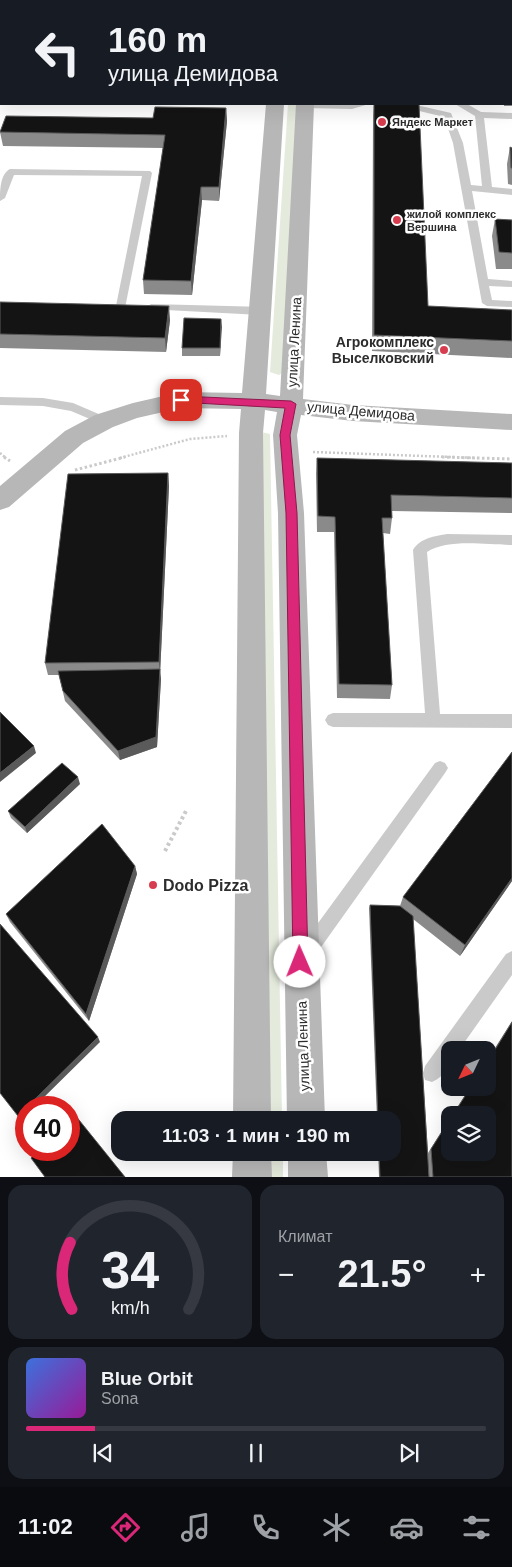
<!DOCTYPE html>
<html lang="ru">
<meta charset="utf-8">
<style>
body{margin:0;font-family:Helvetica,sans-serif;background:#20242c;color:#f1f3f6;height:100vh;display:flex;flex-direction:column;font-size:19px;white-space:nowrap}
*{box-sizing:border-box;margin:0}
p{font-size:16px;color:#9ea1a6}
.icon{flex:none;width:28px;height:28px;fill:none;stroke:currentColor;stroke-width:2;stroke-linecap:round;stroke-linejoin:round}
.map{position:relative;height:1177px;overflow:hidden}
.sheet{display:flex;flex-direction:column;gap:8px;padding:8px;background:#0d0f14;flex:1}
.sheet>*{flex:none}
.banner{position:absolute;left:0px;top:0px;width:512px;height:105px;box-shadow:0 5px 20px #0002;background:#171b24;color:#f1f3f6;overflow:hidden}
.needle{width:32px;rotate:227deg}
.buttons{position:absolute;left:441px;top:1041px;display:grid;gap:10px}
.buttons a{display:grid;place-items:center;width:55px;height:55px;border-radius:10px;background:#171b24;box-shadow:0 5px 20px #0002;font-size:25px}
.speed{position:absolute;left:15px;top:1096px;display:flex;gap:10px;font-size:25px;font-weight:700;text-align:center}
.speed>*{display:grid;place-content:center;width:65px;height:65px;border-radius:50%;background:#171b24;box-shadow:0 5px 20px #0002;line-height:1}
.speed .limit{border:8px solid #d22;background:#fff;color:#111}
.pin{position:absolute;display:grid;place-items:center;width:42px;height:42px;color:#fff;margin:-21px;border-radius:10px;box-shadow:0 2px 8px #0006}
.me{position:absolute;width:55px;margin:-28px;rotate:359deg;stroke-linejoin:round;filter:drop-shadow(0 0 4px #0008)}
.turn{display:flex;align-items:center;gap:18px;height:105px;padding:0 25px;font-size:22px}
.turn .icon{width:65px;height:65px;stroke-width:2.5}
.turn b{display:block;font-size:35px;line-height:42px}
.big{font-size:38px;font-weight:600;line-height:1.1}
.sheet .widget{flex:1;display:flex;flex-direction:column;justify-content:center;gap:8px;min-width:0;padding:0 18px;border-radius:15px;background:#20242c}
.sheet .dial{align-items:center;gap:0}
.dial svg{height:130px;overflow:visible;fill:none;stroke:#363941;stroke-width:7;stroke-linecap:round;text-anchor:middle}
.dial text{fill:#f1f3f6;stroke:none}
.song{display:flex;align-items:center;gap:15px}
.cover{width:60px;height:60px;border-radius:8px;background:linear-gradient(135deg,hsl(220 70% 55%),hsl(300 70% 35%))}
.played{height:5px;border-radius:2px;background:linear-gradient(90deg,#db2777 15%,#363941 15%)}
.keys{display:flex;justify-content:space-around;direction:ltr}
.heat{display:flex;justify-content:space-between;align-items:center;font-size:28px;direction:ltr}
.sheet .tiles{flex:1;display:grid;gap:8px;grid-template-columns:1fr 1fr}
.widget:last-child{grid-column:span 2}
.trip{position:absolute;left:111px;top:1111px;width:290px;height:50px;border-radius:15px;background:#171b24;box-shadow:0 5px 20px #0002;font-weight:600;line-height:50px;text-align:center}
.menu{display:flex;height:80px;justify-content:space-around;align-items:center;background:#090b0e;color:#9ea1a6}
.menu .icon{width:35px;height:35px}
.menu .active{color:#db2777}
.menu b{font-size:22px;color:#f1f3f6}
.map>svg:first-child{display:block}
</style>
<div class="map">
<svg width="512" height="1177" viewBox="0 0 512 1177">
<rect width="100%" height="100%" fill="#fff"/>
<path fill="#e4eadc" d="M1,0H188V1H1L0,87Z
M288,104H297L282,373L279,375L270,372Z
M261,432L270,434L282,1120H265Z
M265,1153H283V1177H265Z"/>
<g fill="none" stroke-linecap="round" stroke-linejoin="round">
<path stroke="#cacaca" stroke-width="2.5" stroke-dasharray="2 2" stroke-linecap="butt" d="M313,452L478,458
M0,453L6,458
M120,458L190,439L227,436"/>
<path stroke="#cacaca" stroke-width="3" stroke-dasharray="2.5 2.5" stroke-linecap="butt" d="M4,457L10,461
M442,457L512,459
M75,470L125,457"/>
<path stroke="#cacaca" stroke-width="4" stroke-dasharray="3 3" stroke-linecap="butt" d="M165,851L186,811"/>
<path fill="#cacaca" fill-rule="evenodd" d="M396,0H404V1H396Z
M301,104H369L352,109L305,108L302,107Z
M398,104H412L451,113L463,143L471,185L482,186L475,116L455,104H467L481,112L512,113V119L484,118L492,187L512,189V195L472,191L488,279L512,281V287L489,286L492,300L512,301V307L487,306L482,303L453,143L444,117L399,106Z
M10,169L150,171L152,173L125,308H117L116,306L142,176L14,175L5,198L0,201C0,191 0,174 10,169Z
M151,304L261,307L266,311L261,315L147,309L146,307Z
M0,397L43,398L73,403L108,418L110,421L104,425L71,411L43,406L0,405Z
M447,534L512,535V545C487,545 448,538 427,552L440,714H512V728L333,727L328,725L325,720L328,715L333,713H425L413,550C420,538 435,536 447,534Z
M440,761L445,763L448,768L445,773L314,957L308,960L302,957L299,951L302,945L435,763Z
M512,951V975L459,1050H450C450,1064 446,1076 432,1082L425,1080L423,1073L425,1066L506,954Z"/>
<path fill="#b7b7b7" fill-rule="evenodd" d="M276,0H292V1H276Z
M302,0H318V1H302Z
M266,104H284L266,394L280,396L296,104H314L303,399L353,405L512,414V430L353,421L301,415L297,435L304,513L325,1120H287L278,513L273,435L277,412L265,410L263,433L271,1120H233L239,433L241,409L181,408L137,418L113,427L83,443L9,507L0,510V486L65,431L95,415L133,403L181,392L242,393Z
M233,1152H271L272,1177H232Z
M288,1152H326L328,1177H288Z"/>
</g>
<path fill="#8a8a8a" d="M511,72H512V106H504V104H511Z
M374,104L428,306L512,310V358L372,351L373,116Z
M226,108L227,121L219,201L202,200L192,295L144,294L143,280L163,148L3,146L0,132L153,118Z
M510,147L512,148V185L508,184L507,164Z
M495,219L512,220V269H496L492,236Z
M0,302L170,320L166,352L0,348Z
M221,319L220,356H182V348Z
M317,458L512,463V513L392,511V518L390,534L383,533L392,685L390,699L337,698L334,532H317L316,474Z
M168,473L169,486L160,674L161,679L157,747L120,760L65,701L59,675H48L45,663Z
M512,752V881L460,956L413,919L428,1153L450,1118V1152L488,1115H452L470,1088H488V1059L512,1021V1177H379L378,1152H392V1120H377L369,908L370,905L400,906L403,897Z
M80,784L27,833L11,818L8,811Z
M135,866L137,874L89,1021L10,922L6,914Z"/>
<path fill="#5a5a5a" d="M226,108L227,121L219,201V187Z
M201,187L202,200L192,295L191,281Z
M169,306L170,320L166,352L165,338Z
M221,319L222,327L220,356V348Z
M168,473L169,486L160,674L159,662Z
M160,669L161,679L157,747L120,760L118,751Z
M34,746L36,753L0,782V773Z
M78,777L80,784L27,833L25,827Z
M135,866L137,874L89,1021L86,1014Z
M512,878V881L460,956L465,945Z
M98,1037L100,1042L33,1108H26Z
M26,1108V1114L21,1119L18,1116Z"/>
<path fill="#141414" stroke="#5a5a5a" d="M354,0H385V1H354Z
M511,72H512V95H511Z
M374,104H419L428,306L512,310V341L374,335Z
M155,107L226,108L219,187H201L191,281L143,280L165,135L0,132L6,116L153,118Z
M510,147L512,148V168H511Z
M495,219L512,220V253L499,252Z
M0,302L169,306L165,338L0,334Z
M184,318L221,319L220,348H182Z
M317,458L512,463V498L391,495L392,518H382L392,685L339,684L335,517L318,516Z
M168,473L159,662L45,663L68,474Z
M160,669L156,737L118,751L63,691L58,671Z
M0,712L34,746L0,773Z
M512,752V878L465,945L403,897Z
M62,763L78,777L25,827L8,811Z
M102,824L135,866L86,1014L6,914Z
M370,905L400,906L413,916L429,1177H380L379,1152H392V1120H378Z
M0,924L98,1037L18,1116L0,1093Z
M512,1022V1177H433L431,1149L450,1119V1152H488V1115H453L470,1088H488V1061Z
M75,1115L125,1177H45L31,1158L39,1150H69V1121Z"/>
<path fill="#db2777" stroke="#8e194d" d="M181,396L291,401L296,404L290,435L297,513L308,962L306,967L300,969L295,967L293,962L286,513L280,435L285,408L177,402L176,400Z"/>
<g fill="#d73d4e" stroke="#fff" stroke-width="2">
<circle cx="382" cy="122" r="5"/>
<circle cx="397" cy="220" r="5"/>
<circle cx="444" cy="350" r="5"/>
<circle cx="153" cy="885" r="5"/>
</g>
<g text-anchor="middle" stroke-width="5" stroke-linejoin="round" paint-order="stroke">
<g font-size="11" font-weight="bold" fill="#2d2d2d" stroke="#fff" text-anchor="start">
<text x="392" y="126">Яндекс Маркет</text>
<text x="407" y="218">жилой комплекс<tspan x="407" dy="13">Вершина</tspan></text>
</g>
<g font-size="14" fill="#2d2d2d" stroke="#fff">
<text transform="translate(294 342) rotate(-87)" y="5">улица Ленина</text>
<text transform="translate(361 411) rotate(5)" y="5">улица Демидова</text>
<text transform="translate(303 1046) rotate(-92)" y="5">улица Ленина</text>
</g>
<g font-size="14" font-weight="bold" fill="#2d2d2d" stroke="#fff" text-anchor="end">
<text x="434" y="347">Агрокомплекс<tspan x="434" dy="16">Выселковский</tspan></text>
</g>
<g font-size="16" font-weight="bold" fill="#2d2d2d" stroke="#fff" text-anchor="start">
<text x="163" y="891">Dodo Pizza</text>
</g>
</g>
</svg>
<div class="buttons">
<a><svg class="needle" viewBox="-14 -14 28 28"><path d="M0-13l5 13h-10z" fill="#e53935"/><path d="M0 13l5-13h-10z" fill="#9ea1a6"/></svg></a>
<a><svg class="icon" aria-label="layers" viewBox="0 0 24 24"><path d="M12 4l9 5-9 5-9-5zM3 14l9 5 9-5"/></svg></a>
</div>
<div class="speed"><div class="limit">40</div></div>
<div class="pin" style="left:181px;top:400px;background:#d93025"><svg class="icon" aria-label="arrive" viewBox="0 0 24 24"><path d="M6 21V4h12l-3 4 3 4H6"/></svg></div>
<svg class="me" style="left:300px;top:962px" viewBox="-20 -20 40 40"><circle r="19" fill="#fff"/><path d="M0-13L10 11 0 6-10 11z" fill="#db2777"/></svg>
<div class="trip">11:03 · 1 мин · 190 m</div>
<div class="banner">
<div class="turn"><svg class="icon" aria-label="left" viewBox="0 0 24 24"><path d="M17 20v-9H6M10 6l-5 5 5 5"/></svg><div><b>160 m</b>улица Демидова</div></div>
</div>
</div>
<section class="sheet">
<div class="tiles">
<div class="widget dial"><svg viewBox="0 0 100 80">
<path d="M14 69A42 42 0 1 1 86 69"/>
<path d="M14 69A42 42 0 0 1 13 28" stroke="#db2777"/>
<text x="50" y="56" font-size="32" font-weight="700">34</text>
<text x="50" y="72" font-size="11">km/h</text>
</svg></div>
<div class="widget"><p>Климат</p>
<div class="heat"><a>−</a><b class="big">21.5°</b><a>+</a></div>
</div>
<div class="widget">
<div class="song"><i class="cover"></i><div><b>Blue Orbit</b><p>Sona</p></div></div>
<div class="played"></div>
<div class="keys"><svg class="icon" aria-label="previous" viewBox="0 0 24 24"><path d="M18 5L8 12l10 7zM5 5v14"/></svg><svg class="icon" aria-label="pause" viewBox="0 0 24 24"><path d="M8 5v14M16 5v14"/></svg><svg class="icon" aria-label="next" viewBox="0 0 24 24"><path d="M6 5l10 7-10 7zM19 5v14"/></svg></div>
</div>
</div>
</section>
<nav class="menu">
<b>11:02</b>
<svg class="icon active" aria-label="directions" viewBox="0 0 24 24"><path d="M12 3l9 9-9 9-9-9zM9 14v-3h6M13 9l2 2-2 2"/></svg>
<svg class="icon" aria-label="music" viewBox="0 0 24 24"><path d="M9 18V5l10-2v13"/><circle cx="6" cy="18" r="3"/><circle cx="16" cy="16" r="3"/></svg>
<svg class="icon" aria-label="phone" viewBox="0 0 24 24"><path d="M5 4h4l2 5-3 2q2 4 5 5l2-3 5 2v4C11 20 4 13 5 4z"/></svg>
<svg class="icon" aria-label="climate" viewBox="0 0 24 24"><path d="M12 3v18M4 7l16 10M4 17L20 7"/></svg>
<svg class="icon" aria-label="car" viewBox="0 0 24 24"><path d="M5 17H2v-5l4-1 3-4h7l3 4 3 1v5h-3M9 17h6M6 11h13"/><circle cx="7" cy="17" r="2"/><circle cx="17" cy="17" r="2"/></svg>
<svg class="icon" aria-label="filters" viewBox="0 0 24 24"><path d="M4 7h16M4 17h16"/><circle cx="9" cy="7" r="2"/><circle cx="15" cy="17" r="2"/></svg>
</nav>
